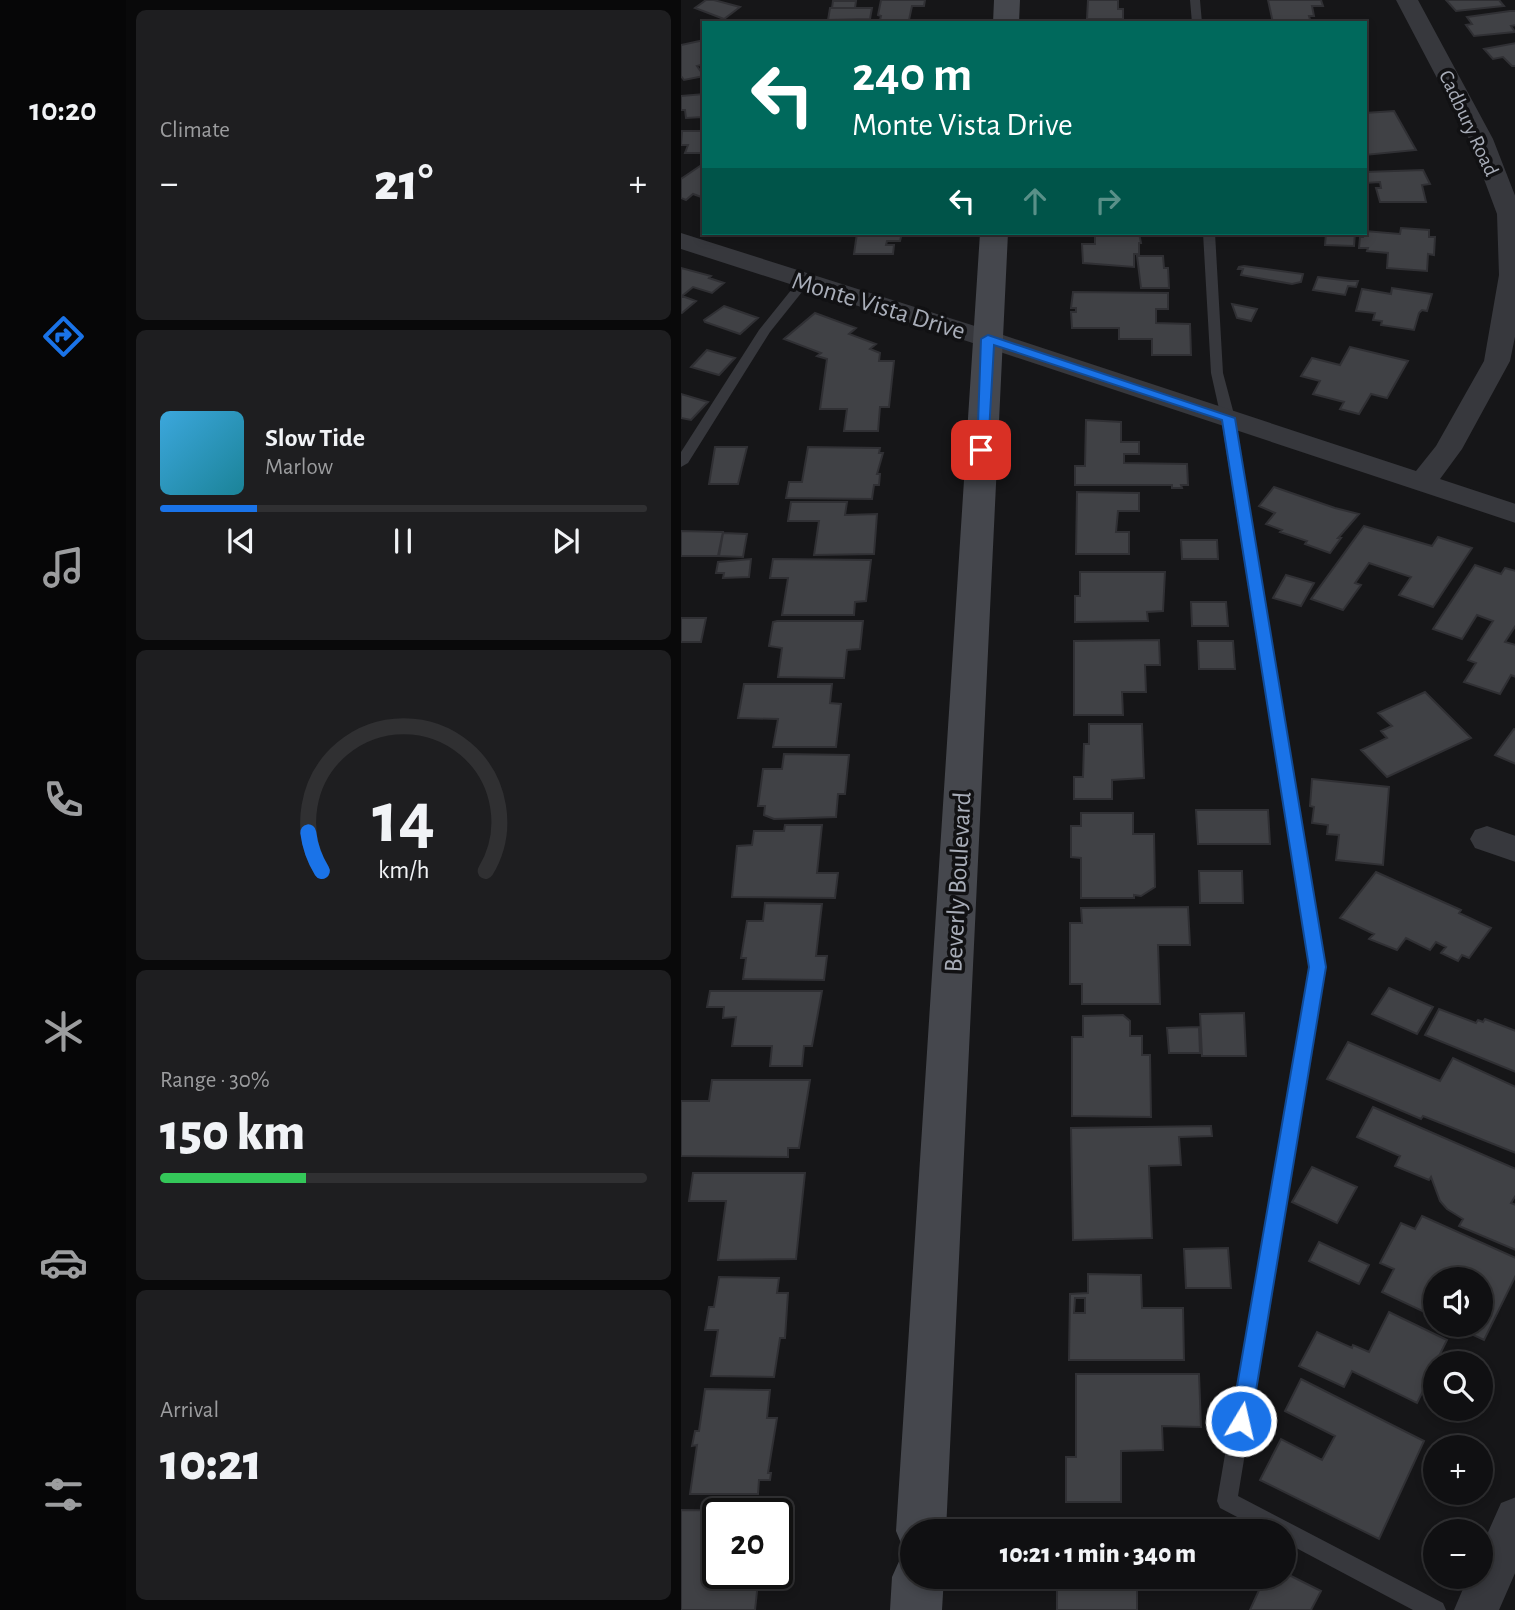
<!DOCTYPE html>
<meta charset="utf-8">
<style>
body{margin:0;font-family:"Alegreya Sans",sans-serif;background:#1e1e20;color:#f1f3f6;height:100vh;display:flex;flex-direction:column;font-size:26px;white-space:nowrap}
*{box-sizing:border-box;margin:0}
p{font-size:23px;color:#9c9d9f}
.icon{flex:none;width:38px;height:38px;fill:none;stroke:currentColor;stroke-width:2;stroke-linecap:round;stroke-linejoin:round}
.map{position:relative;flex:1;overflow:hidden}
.drawer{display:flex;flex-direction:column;gap:10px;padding:10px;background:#09090a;width:555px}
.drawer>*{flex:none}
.banner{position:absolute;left:21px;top:21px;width:665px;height:214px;border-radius:0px;box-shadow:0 4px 10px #0003,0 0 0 2px #303032;background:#00695c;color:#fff;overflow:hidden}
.tools{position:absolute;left:742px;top:1267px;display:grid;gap:14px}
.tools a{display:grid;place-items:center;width:70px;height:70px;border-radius:50%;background:#101012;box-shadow:0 4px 10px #0003,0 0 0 2px #303032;font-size:35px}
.speed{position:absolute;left:21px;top:1498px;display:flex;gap:14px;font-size:35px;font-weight:700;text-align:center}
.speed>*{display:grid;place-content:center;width:91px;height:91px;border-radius:50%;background:#101012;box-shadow:0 4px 10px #0003,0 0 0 2px #303032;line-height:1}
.speed .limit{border:4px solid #111;border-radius:10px;background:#fff;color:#111}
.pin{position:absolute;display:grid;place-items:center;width:60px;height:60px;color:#fff;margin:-30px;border-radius:14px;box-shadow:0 4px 10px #0006}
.me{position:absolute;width:77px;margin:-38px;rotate:9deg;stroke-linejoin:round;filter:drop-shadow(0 0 5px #0008)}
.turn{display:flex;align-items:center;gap:24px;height:147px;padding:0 35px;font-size:32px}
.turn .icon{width:91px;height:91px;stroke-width:2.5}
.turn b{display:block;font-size:49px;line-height:60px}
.lanes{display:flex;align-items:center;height:66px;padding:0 35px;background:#0003;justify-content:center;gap:35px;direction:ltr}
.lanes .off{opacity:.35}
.big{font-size:52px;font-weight:800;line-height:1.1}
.drawer .widget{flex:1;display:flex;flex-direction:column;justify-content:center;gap:10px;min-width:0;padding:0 24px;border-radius:10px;background:#1e1e20}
.drawer .dial{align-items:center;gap:0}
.dial svg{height:182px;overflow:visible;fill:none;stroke:#303032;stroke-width:7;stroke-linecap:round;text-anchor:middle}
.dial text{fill:#f1f3f6;stroke:none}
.song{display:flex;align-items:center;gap:21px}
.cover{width:84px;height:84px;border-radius:10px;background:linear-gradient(135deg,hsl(200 70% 55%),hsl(190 70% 35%))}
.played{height:7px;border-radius:4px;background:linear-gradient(90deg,#1a73e8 20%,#303032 20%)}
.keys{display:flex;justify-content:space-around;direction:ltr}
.heat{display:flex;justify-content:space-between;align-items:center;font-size:38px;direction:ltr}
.charge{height:10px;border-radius:5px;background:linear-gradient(90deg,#34c759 30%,#303032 0)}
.trip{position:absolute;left:219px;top:1519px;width:396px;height:70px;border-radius:35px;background:#101012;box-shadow:0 4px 10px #0003,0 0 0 2px #303032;font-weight:800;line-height:70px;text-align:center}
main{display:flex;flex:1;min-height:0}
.menu{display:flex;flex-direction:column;width:126px;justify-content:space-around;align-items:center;background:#060607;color:#9c9d9f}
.menu .icon{width:49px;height:49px}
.menu .current{color:#1a73e8}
.menu b{font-size:32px;color:#f1f3f6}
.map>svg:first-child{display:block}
</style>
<main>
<nav class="menu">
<b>10:20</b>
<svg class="icon current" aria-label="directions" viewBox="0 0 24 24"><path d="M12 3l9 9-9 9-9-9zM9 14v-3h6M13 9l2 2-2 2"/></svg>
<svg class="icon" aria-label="music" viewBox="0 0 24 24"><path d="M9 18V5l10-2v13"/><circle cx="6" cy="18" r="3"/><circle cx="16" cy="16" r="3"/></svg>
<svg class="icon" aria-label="phone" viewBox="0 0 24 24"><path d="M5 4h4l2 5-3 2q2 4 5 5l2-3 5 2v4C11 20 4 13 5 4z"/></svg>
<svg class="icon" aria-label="climate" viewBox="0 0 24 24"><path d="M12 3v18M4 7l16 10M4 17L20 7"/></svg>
<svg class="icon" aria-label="car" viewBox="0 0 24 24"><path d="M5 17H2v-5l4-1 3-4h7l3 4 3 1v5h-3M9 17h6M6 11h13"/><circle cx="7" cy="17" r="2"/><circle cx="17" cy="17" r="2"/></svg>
<svg class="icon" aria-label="filters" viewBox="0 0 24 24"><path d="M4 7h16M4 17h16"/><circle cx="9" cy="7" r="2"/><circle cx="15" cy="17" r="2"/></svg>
</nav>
<section class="drawer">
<div class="widget"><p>Climate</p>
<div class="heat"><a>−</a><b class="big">21°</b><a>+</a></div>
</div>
<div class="widget">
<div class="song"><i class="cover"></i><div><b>Slow Tide</b><p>Marlow</p></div></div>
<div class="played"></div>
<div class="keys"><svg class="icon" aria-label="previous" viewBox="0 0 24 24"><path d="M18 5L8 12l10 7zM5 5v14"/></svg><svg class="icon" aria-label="pause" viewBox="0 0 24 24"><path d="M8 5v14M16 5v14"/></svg><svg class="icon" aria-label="next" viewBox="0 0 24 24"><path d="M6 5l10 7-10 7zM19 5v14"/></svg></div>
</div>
<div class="widget dial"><svg viewBox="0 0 100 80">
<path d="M14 69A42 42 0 1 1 86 69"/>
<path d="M14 69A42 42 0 0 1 8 52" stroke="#1a73e8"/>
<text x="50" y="56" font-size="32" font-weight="700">14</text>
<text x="50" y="72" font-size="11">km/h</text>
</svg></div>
<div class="widget"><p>Range · 30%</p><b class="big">150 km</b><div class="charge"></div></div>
<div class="widget"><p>Arrival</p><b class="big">10:21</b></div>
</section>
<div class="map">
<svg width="835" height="1610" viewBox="0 0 835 1610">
<rect width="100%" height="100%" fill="#161618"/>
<path fill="#404145" stroke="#303034" stroke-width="2" fill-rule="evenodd" d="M25,0H33L59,7L43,19L14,8Z
M200,0H244L243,6H231L228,20H199L200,16L197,15Z
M407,0H437V9H442V19H406Z
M587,0H640L642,6H631L633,16H628L630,23H592Z
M765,0H818L823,6L775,11Z
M152,1H175L174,8H151Z
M149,8H191L189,19L147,20Z
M829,11H835V25L830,26L834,32L793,36L785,25L791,24L786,17Z
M23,40V64L16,66L23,76L3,80L0,76V45Z
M835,43V66H831L822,57L812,59L803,49Z
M23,94V120L22,117L5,118L4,110H0V96Z
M713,111L735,150L684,155V113Z
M1,131H23V153H4L7,145H0Z
M19,166L23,167V198L12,194L5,200L0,198V179Z
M742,170L749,184L741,185L745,202H699L695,188H700L699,182L684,183V172Z
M720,228L748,230V237H754L753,255L747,254L746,271L706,268L707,253L686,251L687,248H678L679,237H682L684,231L719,234Z
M176,233H221L219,241H206L205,245H213L212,254H173Z
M414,233H458L460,243H458V254H453V267L402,263L401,244H414Z
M645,233H674L673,246L644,245Z
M456,256H482L483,268H487L488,288H460Z
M563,266L622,274L620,282L611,284L560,275L562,269H557L558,267Z
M0,268L30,276L28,278L43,283L31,293L12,287L1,296L15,301L1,313L0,312Z
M637,277L669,281H677L675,287L667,286L664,295L632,290Z
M711,288L751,294L746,311L741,310L738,313L733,330L700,325L701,321L692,320L694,313L675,311L681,289L710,294Z
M392,292L487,293V309H475V323L509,324L510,355H471V339H438V328H391L390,312H395V308H390Z
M551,304L576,309L570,321L556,318Z
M43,306L77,318L59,334L24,322L23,320Z
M134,313L175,328L168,334L195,344L189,349L199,353L198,361H213L208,407H199L197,431H163L166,409H139L146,359L136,356L140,353L103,339Z
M669,347L727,361L706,398L690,394L678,414L659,409L663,402L632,394L639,381L620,376L631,358L659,365Z
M26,350L54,358L38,375L10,367Z
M0,394L27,402L10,420L0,418Z
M405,420L440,422V442H458V454H443V463L506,464L507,485H500L501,488H491V485H394V466H404Z
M34,447H66L57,484H28Z
M127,447L199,448L198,453H202L196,474H199L198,485H193L191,499L105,498L108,482H121Z
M593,487L654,508L678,514L657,538H660L649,553L624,544L626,541L599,532L601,530L585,524L594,513L578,506Z
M396,492L458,493V511H437L435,532H448V554H395Z
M110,502H166L164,515L196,514L193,554L133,555L138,521H107Z
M683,526L751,546L757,537L791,548L752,607L718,595L730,577L688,563L674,583L680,585L662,610L630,599Z
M0,531L42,532L37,556H0Z
M42,533L66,534L62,557L38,556Z
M500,540H536L537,559H501Z
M70,559L68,577L42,578L43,573H35L37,562Z
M92,559L190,560L185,601L174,602L173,615H101L107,578H89Z
M794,565L820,574L824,568L835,571V625L824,642L835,645V677L830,675L819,694L783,682L795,663L787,660L812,621L796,615L781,639L752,629Z
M399,572H484L482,611L466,612L467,621L394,622V596H399Z
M605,575L633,583L620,606L592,598Z
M510,602H545L547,626H511Z
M0,618H25L20,642H0Z
M96,621H182L179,649L166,650L163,678L97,677L101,648L88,646L92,622Z
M478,640L479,665H464L465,692H441L442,715H393V641Z
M517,641H552L554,669H518Z
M63,684H151L149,703L160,704L155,747H92L97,719L57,718Z
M744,692L790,738L706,777L680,750L706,738L700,731L711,726L697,713Z
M408,724H461L463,778L431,780V799H393V777H402L403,744H408Z
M833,729L835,730V764L814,755Z
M103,754L168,755L164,794H157L155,817L93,819L83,815L84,806H77L82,769H101Z
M631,779L708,787L702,865L655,860L658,835L646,834L647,825L631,823L633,807L629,806Z
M515,810H587L589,844H517Z
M400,813H452V834H473L474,887L460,896L453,895V898H400V858L390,857V826H400Z
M104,825H141L136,873H157L154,898L51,897L56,846L71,845L73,831H103Z
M518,871H561L562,903H519Z
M695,872L780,910L778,913L810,928L788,958L781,955L777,961L760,953L765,947L755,942L749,950L725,938L716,950L688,939L693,934L659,918Z
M84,903L141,904L135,956H146L143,980L62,979L65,958H60L66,921H82Z
M507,907L509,945H477L479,1004H401V984H389V923H401L400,908Z
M708,988L752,1007L736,1034L691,1014Z
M29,991H141L131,1046H123L121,1066H89L91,1046H51L55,1017L42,1018L43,1007H26Z
M758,1009L795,1023L797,1020L802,1022L804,1019L835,1031V1072L744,1035Z
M563,1013L565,1056H521L519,1014Z
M442,1015L449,1021V1036H461V1055H469L470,1117L391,1116V1037H402V1016Z
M518,1027L519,1053H488L486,1028Z
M667,1042L759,1081L772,1058L835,1087V1153L742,1116L740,1119L646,1079Z
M31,1080H129L118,1148H107V1157L0,1156V1101H28Z
M692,1107L835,1169V1195L830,1203L835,1205V1250L778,1226L782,1219L766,1209L759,1201L750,1177L748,1180L714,1166L719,1156L676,1137Z
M530,1126L531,1136L498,1137L500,1165L468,1166L471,1238L392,1240L390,1128Z
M631,1167L676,1187L656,1223L611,1202Z
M12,1173H124L115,1259L37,1260L45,1201H8Z
M741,1216L835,1258V1275L803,1340L771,1325H800V1279H754V1317L701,1292L713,1269L699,1263L720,1223L734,1229Z
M638,1242L688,1265L678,1284L628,1261Z
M547,1248L550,1288H505L503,1249Z
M407,1274L460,1275L461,1308H502L503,1360H388L389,1294L407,1293ZM394,1298H404V1313H393Z
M38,1277L98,1278L96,1293H107L104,1338H99L93,1377L30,1376L37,1330H24L28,1307H33Z
M708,1312L766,1340L756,1360L763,1363H754V1372L752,1371L736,1403L671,1371L663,1387L618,1366L636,1332L671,1348L672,1345L688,1352Z
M395,1374H518L520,1427L481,1426L482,1450L440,1451V1502H385V1457H395Z
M620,1379L743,1441L698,1539L579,1480L600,1439L641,1460L654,1436L604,1411Z
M24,1389L89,1390L86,1418H96L87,1473H90L89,1480H78L77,1494H9L16,1445L11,1446L14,1431H18Z
M0,1510L77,1511L76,1514H37V1573H78L74,1610H0Z
M442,1520V1531H376L377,1521Z
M602,1572L640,1591L630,1610H569L584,1577H602Z
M380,1577H419V1586L456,1583V1610H376V1586H380Z"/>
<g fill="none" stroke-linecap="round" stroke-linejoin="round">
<path fill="#37383d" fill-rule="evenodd" d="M509,0H519L521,23H511Z
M522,233H534L542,373L554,418L644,967L557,1496L762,1603L765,1610H732L602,1541V1531H583L539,1508L536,1501L628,967L540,418L530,373Z
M123,278L129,282L89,332L7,463L0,467V452L78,330L119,279Z"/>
<path fill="#37383d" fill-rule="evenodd" d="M715,0H737L812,139L835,198V332L829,361L781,449L759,479L835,504V523L298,345L0,249V233L316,333L735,471L755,446L803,361L818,275L816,214L788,139Z
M806,826L835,836V862L794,848L789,839L794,830Z
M835,1497V1571L818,1610H773L787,1577H800V1548L820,1503Z"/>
<path fill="#45474d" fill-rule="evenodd" d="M313,0H339L338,23H312Z
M299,233H327L265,1531H231V1552L222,1548L215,1531Z
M231,1554V1577H263L261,1610H209L211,1577L219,1559Z"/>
</g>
<path fill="#1a73e8" stroke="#114b97" stroke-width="2" d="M307,335L554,418L645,967L570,1421L567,1428L560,1431L553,1428L550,1421L628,967L541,420L313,345L307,450L305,453H296L300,339Z"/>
<g text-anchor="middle" stroke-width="7" stroke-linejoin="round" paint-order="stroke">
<g font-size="21" fill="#a8adb8" stroke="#111113">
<text transform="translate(788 123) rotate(65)" y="7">Cadbury Road</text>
</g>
<g font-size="26" fill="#a8adb8" stroke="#111113">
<text transform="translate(198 305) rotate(17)" y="9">Monte Vista Drive</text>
<text transform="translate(276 882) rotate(-87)" y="9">Beverly Boulevard</text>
</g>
</g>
</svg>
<div class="tools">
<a><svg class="icon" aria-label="sound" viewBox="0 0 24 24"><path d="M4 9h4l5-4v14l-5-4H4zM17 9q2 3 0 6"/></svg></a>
<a><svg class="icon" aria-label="search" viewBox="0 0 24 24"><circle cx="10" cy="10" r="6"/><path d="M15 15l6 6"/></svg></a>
<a>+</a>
<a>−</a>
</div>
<div class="speed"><div class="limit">20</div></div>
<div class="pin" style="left:300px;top:450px;background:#d93025"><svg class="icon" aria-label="arrive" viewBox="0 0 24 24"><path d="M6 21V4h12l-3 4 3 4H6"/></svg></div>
<svg class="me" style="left:560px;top:1421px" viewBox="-20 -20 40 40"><circle r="17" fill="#1a73e8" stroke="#fff" stroke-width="3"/><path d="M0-11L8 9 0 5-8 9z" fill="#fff"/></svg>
<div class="trip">10:21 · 1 min · 340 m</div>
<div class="banner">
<div class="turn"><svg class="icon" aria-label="left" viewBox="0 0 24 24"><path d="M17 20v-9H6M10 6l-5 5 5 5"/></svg><div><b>240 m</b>Monte Vista Drive</div></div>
<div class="lanes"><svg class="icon" aria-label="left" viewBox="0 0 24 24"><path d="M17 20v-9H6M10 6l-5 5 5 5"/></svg><svg class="icon off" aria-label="ahead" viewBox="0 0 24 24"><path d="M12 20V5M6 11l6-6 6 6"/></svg><svg class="icon off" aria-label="right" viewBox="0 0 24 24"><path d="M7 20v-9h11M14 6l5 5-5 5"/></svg></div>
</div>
</div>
</main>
